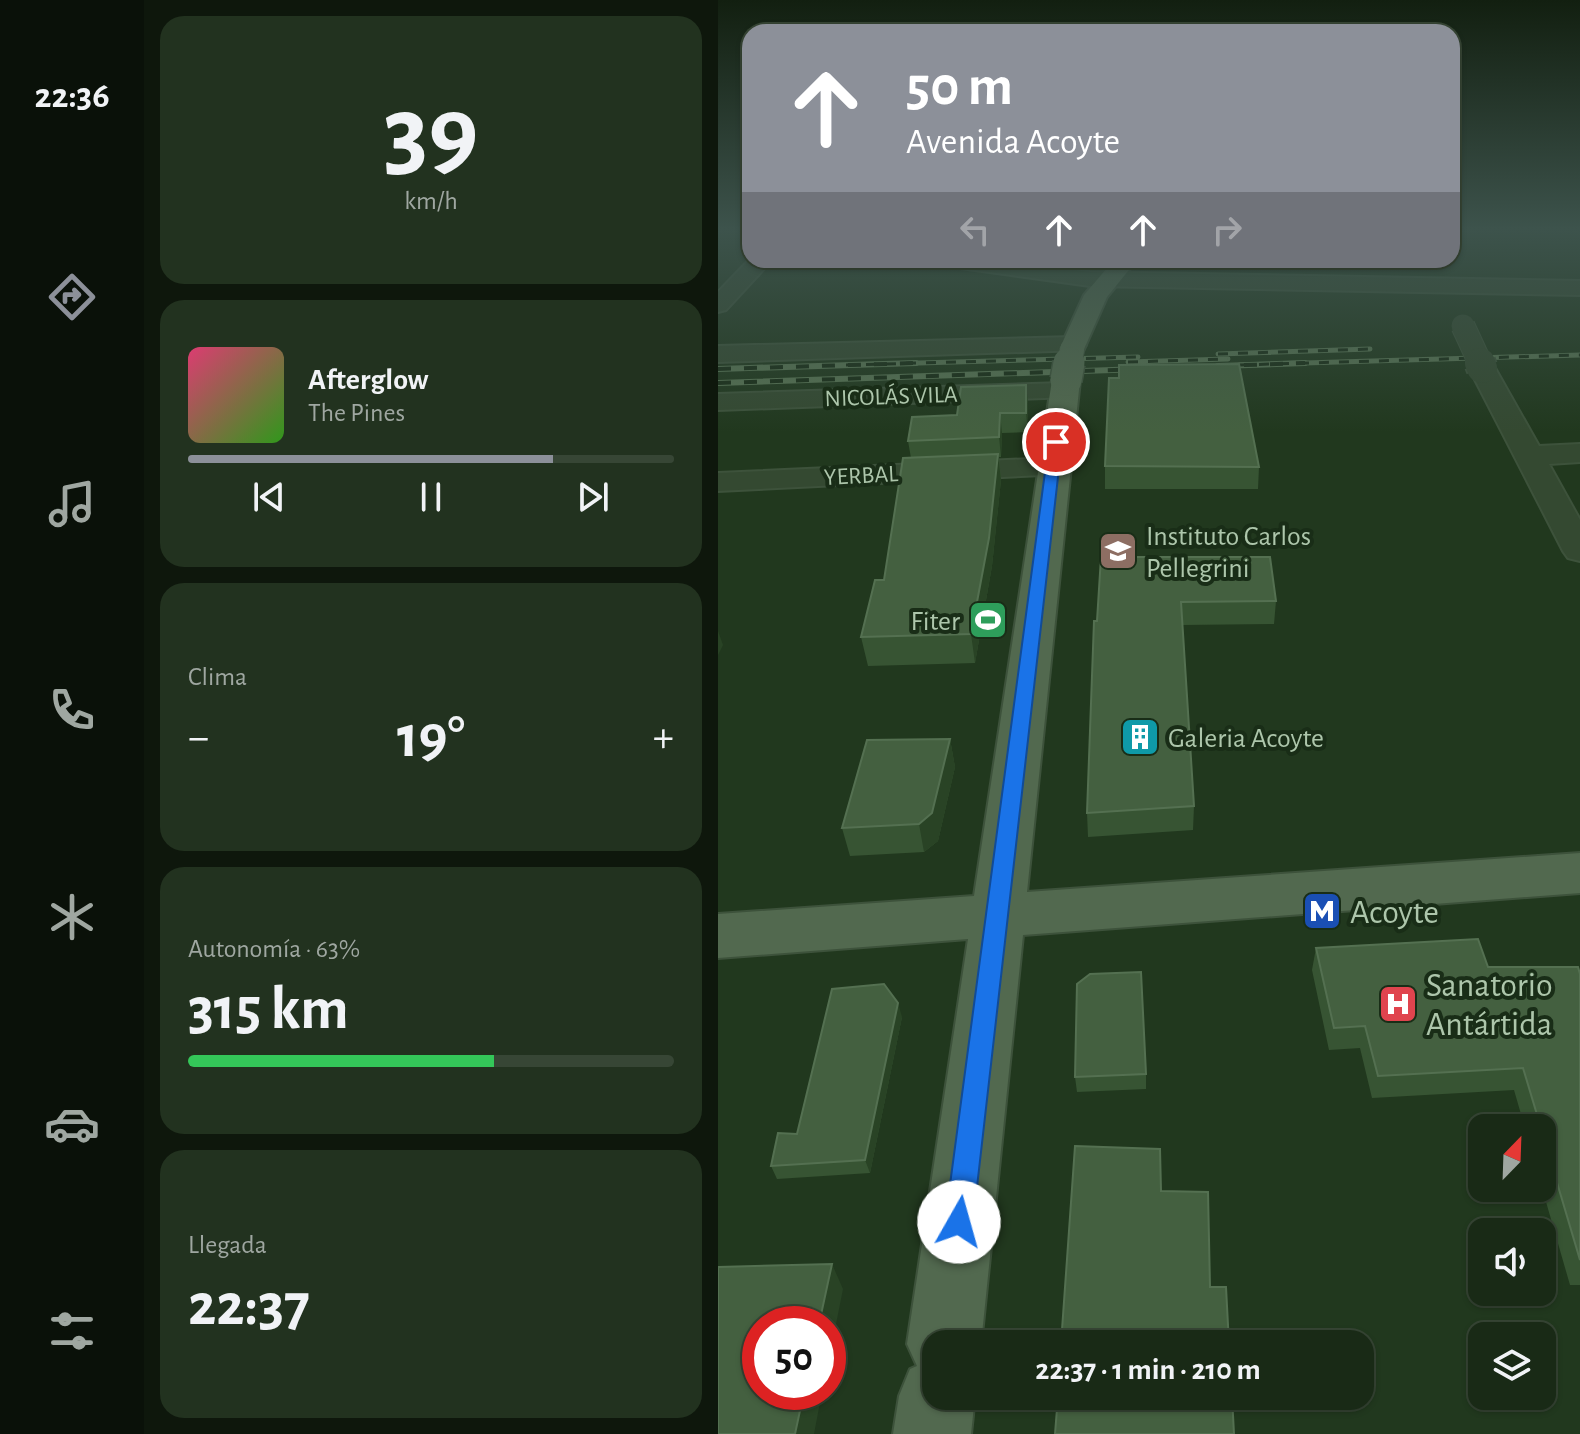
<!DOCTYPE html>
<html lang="es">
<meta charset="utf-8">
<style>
body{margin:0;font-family:"Alegreya Sans",sans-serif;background:#22321f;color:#f1f3f6;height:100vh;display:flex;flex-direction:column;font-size:30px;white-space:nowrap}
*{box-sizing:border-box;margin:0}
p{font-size:26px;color:#9fa7a1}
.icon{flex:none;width:44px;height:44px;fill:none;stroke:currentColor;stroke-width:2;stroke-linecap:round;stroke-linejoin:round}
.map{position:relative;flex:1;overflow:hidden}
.side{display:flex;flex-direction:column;gap:16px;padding:16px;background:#0e170c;width:574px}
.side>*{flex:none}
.top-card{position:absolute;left:24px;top:24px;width:718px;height:244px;border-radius:24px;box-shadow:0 2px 6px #0004,0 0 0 2px #374635;background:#8c9099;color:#fff;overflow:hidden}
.needle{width:52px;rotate:23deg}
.buttons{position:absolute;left:750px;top:1114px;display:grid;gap:16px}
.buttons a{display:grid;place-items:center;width:88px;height:88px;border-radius:16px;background:#192a16;box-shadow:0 2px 6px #0004,0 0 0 2px #374635;font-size:40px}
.speed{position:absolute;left:24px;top:1306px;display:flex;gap:16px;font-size:40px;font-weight:700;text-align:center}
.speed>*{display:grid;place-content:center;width:104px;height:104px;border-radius:50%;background:#192a16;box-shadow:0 2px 6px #0004,0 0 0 2px #374635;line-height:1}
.speed .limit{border:12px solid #d22;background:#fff;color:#111}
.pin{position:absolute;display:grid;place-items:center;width:68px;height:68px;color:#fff;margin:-34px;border:4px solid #fff;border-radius:50%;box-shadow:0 2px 8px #0007}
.me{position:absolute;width:88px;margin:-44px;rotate:7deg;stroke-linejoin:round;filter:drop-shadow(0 0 6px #0008)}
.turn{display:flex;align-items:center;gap:28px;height:168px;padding:0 32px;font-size:36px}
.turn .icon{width:104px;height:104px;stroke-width:2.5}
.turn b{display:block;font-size:56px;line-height:68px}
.lanes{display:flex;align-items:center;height:76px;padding:0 32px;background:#0003;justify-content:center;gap:40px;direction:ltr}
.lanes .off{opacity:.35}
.big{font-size:60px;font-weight:600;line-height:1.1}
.side .card{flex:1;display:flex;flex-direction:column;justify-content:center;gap:12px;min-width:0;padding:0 28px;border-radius:24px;background:#22321f}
.side .dial{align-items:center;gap:0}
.dial b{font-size:104px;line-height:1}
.song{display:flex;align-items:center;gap:24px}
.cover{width:96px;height:96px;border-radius:12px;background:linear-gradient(135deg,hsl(340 70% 55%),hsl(110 70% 35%))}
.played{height:8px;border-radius:4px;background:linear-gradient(90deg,#8c9099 75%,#374635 75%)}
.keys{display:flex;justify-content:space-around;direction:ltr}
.heat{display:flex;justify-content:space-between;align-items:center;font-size:44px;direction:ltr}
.charge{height:12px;border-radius:6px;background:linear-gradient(90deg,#34c759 63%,#374635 0)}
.trip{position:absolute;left:204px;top:1330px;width:452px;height:80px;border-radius:24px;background:#192a16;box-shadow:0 2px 6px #0004,0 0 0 2px #374635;font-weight:600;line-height:80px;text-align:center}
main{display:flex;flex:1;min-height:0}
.tab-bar{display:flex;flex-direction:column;width:144px;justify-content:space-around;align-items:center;background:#0a1109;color:#9fa7a1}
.tab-bar .icon{width:56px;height:56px}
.tab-bar .current{color:#8c9099}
.tab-bar b{font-size:36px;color:#f1f3f6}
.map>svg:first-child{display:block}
</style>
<main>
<nav class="tab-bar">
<b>22:36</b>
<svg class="icon current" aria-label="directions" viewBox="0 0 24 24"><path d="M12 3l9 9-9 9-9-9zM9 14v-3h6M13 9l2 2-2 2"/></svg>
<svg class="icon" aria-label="music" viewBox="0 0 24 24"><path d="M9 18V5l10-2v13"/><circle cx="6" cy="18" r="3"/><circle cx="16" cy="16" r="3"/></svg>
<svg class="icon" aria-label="phone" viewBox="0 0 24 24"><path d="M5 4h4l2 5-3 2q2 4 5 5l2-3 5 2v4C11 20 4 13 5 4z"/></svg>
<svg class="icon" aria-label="climate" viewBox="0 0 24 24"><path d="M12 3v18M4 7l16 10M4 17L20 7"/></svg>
<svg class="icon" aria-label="car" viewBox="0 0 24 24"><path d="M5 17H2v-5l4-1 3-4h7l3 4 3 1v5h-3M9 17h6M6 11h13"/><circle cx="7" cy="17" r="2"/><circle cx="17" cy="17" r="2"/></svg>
<svg class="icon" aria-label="filters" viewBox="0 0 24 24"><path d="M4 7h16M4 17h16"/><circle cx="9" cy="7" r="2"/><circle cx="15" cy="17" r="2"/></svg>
</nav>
<section class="side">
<div class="card dial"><b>39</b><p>km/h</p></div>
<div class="card">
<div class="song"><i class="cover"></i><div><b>Afterglow</b><p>The Pines</p></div></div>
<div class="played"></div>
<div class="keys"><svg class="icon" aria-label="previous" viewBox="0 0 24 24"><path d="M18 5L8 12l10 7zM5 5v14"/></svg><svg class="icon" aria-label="pause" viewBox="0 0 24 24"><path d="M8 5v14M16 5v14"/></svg><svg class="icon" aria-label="next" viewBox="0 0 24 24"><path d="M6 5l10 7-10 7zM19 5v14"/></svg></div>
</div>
<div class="card"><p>Clima</p>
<div class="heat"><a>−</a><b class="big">19°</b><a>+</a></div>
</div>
<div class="card"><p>Autonomía · 63%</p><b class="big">315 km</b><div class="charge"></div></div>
<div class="card"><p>Llegada</p><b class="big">22:37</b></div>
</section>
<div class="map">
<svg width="862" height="1434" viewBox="0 0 862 1434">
<rect width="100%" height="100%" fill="#21381e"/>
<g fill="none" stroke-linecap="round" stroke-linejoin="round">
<g stroke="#3d523b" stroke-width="4">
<path id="minor" d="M32,259L54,260L8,310L0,312V292Z
M217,260H277L372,272L862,281V295L372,286L228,266Z
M355,337L364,340L368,345L364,350L0,362V346Z
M764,360L773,362L777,368L821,446L862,444V462L831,464L862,520V561L850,558L845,551L751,368L755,362Z
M345,383L355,385L359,391L355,397L0,410V394Z
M335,458L346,460L350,467L346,474L0,491V473Z"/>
</g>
<g stroke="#3d523b" stroke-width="4">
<path id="major" d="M396,260H419L389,297L363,356H345L341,350L366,295Z
M348,372L358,374L362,380L309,892L862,853V893L305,935L263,1344H218V1396H257L253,1434H175L181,1396L192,1369L199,1366L189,1344L250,939L0,958V914L256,896L334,380L338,374Z"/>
</g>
<use href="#minor" fill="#344931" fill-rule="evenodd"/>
<use href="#major" fill="#52694f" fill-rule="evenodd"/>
<g stroke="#567152" stroke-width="5">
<path id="rail-far1" d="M500,354L652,349
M410,362L510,359
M128,365L420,357
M521,365L862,355"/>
</g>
<g stroke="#567152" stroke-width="6">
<path id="rail" d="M500,366L587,363
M0,369L198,363
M0,383L424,369"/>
</g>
<use href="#rail-far1" stroke="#192d17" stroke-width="3" stroke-dasharray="10" stroke-linecap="butt"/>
<use href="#rail" stroke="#192d17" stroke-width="4" stroke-dasharray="13" stroke-linecap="butt"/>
<g stroke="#3d523b" stroke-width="25" stroke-linecap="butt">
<path id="minor-bridge-far1" d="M745,326L763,365"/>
</g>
<g stroke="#3d523b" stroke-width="33" stroke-linecap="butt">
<path id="minor-bridge" d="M762,363L764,368"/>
</g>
<g stroke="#3d523b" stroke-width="26" stroke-linecap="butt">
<path id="major-bridge-far1" d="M351,365L354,350"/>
</g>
<g stroke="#3d523b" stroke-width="34" stroke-linecap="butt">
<path id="major-bridge" d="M348,380L351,363"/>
</g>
<use href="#minor-bridge-far1" stroke="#344931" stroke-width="23"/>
<use href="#minor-bridge" stroke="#344931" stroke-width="30"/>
<use href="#major-bridge-far1" stroke="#52694f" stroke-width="24"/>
<use href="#major-bridge" stroke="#52694f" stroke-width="31"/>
</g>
<path fill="#375433" d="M322,260H378L368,268L322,263Z
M401,378L541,467L540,489H387V466Z
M308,385L310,404V432L284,433L283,457H281L283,480L274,566L257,663L150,666L143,637L166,580L193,458L190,441L239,415Z
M383,557L558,601L556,624L464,625L476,806L475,830L370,837L369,813Z
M232,739L237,767L220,841L206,852L132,856L124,828Z
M598,948L770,967L862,974V1285H852L824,1188V1128H807L796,1090L654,1098L642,1048L611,1050L594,970Z
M184,1017L152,1173L59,1179L53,1166L79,1134Z
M428,1074V1089L359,1092L357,1077Z"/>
<path fill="#294325" d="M368,260H378L368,268Z
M308,385L310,404V432L308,413Z
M282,413L284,433L283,457L281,437Z
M280,454L283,480L274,566L257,663L253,634Z
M0,631L5,645L0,655Z
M232,739L237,767L220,841L206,852L201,824Z
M180,1003L184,1017L152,1173L147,1160Z
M114,1264L125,1289L110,1364V1324H101Z
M86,1392H104L96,1434H77Z"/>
<path fill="#446040" stroke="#547051" stroke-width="2" d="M521,364L541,467L387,466L391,378H401V365Z
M308,385V413H282L281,437L190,441L194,417L239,415L243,387Z
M280,454L271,538L253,634L143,637L157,580H166L185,458Z
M383,557H552L558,601L463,602L476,806L369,813L376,621H379Z
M232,739L214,813L201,824L124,828L149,740Z
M760,939L770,967H860L862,974V1260L824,1132V1128H823L805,1068L660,1076L647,1026L616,1028L598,948Z
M423,972L428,1074L357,1077L359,984L372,974Z
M166,984L180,1003L147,1160L53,1166L60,1133L79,1134L114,989Z
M357,1146L442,1149L443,1191L490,1192L492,1287H508L511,1344H343Z
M114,1264L101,1324H42V1392H86L77,1434H0V1267Z
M340,1396H514L516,1434H337Z"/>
<linearGradient id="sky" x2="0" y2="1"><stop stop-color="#121f10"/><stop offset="0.53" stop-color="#3d534c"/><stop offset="1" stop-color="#3d534c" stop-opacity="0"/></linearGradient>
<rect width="862" height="432" fill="url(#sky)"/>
<path fill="#1a73e8" stroke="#114b97" stroke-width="2" d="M338,438L344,442L255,1222L251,1232L241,1236L231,1232L227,1222L331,442Z"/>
<defs>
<g id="school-square" transform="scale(2)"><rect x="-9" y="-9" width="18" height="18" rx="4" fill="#8d6e63" stroke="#192d17"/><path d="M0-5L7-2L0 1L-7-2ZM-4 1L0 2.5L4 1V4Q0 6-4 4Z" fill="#fff"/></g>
<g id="stadium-square" transform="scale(2)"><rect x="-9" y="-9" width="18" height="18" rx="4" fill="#2e9e5b" stroke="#192d17"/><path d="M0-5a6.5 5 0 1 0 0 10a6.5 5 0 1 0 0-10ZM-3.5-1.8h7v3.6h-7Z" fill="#fff"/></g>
<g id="building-square" transform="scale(2)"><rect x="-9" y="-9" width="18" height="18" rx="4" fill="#0f9aa8" stroke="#192d17"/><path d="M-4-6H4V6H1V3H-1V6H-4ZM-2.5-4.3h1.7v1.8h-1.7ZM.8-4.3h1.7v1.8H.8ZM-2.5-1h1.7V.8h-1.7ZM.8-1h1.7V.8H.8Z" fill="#fff"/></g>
<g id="metro-square" transform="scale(2)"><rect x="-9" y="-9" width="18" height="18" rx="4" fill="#1a4fb4" stroke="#192d17"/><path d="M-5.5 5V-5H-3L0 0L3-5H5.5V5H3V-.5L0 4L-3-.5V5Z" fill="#fff"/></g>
<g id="hospital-square" transform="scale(2)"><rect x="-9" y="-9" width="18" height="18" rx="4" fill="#e0444e" stroke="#192d17"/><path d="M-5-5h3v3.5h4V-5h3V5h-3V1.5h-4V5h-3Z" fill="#fff"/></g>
</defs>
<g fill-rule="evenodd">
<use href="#school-square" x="400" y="551"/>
<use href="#stadium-square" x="270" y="620"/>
<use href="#building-square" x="422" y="737"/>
<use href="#metro-square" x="604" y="911"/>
<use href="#hospital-square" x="680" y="1004"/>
</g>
<g text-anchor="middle" stroke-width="8" stroke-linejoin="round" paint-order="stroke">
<g font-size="24" fill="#adc6ab" stroke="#192d17">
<text transform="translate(173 396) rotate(-2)" y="8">NICOLÁS VILA</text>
<text transform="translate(143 475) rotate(-3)" y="8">YERBAL</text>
</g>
<g font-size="28" fill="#adc6ab" stroke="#192d17" text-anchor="start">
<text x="428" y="545">Instituto Carlos<tspan x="428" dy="32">Pellegrini</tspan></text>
<text x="242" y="630" text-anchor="end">Fiter</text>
<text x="450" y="747">Galeria Acoyte</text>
</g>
<g font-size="34" fill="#adc6ab" stroke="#192d17" text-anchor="start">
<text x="632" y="923">Acoyte</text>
<text x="708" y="996">Sanatorio<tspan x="708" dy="39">Antártida</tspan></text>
</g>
</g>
</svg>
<div class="buttons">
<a><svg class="needle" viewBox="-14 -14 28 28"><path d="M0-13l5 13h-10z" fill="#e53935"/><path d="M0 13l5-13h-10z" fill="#9fa7a1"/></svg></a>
<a><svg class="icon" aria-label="sound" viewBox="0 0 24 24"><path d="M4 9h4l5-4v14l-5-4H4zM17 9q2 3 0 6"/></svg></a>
<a><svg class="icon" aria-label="layers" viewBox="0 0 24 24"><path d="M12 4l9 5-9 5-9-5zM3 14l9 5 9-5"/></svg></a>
</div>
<div class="speed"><div class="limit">50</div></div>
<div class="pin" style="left:338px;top:442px;background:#d93025"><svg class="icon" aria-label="arrive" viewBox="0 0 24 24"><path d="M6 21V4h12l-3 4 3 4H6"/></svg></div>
<svg class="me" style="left:241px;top:1222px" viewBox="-20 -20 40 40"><circle r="19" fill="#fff"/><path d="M0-13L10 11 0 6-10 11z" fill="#1a73e8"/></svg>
<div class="trip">22:37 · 1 min · 210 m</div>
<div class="top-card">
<div class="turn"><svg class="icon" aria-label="ahead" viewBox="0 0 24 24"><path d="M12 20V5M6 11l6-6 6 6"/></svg><div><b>50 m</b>Avenida Acoyte</div></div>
<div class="lanes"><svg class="icon off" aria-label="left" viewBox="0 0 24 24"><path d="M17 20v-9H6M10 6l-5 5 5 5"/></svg><svg class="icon" aria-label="ahead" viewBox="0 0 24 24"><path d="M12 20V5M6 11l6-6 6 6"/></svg><svg class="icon" aria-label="ahead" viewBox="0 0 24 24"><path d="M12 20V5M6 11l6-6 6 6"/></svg><svg class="icon off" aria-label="right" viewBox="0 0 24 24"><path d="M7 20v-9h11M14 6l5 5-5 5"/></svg></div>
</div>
</div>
</main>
